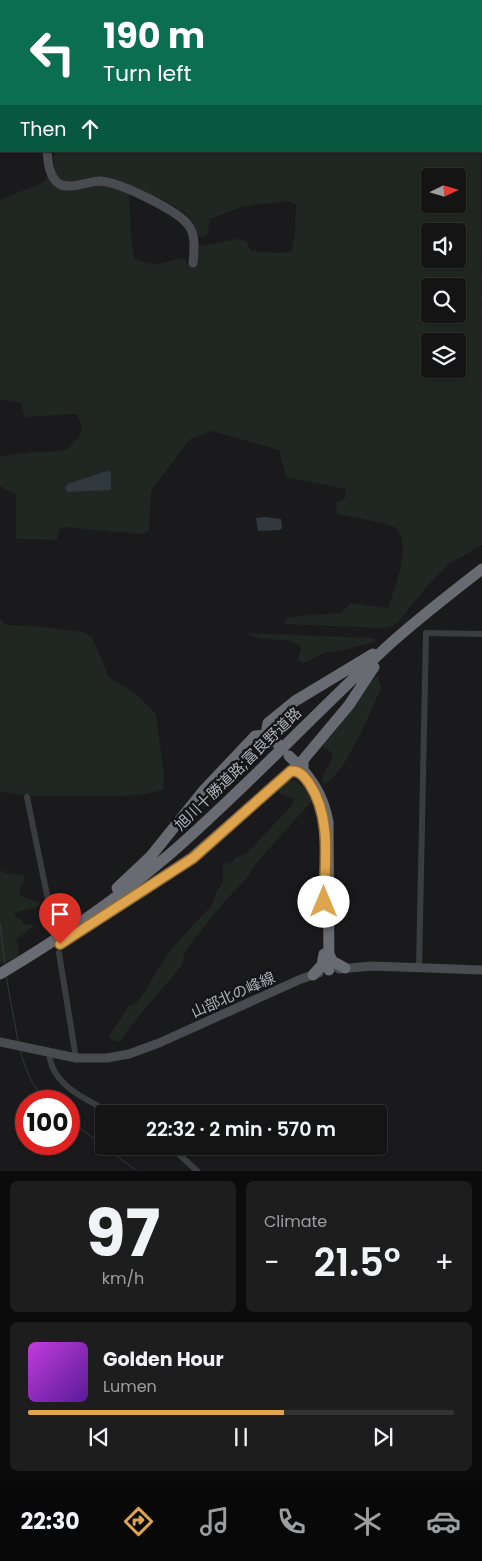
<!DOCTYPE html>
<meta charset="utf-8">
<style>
body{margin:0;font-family:Poppins,"Noto Sans JP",sans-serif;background:#1d1d1e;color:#f1f3f6;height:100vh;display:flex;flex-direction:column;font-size:19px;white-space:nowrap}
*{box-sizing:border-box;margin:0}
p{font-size:16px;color:#9d9ea0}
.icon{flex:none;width:28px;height:28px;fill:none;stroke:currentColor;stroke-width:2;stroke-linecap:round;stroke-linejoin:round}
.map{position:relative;height:1171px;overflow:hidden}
.details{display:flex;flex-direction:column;gap:10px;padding:10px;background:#0b0b0c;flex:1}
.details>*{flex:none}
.hud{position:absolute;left:0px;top:0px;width:482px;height:152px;box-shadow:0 1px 4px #0004,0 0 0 1px #333334;background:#0b6e4f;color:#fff;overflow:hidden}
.needle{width:32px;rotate:85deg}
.controls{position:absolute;left:421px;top:168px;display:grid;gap:10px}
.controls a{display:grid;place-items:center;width:45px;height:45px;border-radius:5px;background:#141415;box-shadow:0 1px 4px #0004,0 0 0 1px #333334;font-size:25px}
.speed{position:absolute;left:15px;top:1090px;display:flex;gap:10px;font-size:25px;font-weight:700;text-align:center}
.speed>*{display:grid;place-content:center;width:65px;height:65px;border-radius:50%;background:#141415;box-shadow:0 1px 4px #0004,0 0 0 1px #333334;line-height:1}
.speed .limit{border:8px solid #d22;background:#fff;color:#111}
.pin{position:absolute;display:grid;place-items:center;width:42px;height:42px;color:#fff;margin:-51px -21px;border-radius:50% 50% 50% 0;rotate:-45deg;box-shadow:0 0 5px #0007}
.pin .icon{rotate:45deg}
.me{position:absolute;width:55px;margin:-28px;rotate:0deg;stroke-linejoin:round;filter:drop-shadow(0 0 4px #0008)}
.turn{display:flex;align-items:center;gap:18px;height:105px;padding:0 20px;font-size:22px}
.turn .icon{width:65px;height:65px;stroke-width:2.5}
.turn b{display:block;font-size:35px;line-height:42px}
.then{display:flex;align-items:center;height:48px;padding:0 20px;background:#0003;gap:10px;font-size:19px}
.big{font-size:38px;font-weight:600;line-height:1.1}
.details .card{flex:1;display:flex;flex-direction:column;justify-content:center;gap:8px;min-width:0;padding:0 18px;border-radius:8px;background:#1d1d1e}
.details .dial{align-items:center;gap:0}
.dial b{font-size:65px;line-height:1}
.song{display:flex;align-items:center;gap:15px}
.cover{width:60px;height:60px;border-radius:8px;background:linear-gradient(135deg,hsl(290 70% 55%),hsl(270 70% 35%))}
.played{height:5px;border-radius:2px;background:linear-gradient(90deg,#dfa54e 60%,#333334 60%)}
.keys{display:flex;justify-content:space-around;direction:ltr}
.heat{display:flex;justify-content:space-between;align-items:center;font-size:28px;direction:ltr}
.details .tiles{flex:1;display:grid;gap:10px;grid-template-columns:1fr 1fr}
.card:last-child{grid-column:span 2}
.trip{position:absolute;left:95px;top:1105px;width:292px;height:50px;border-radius:5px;background:#141415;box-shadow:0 1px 4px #0004,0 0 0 1px #333334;font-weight:600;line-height:50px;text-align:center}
.dock{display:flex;height:80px;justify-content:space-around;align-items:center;background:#080808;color:#9d9ea0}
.dock .icon{width:35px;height:35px}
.dock .current{color:#dfa54e}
.dock b{font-size:22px;color:#f1f3f6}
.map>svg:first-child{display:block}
</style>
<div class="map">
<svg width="482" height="1171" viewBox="0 0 482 1171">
<rect width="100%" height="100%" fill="#1a1a1c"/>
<path fill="#202621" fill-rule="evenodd" d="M481,116L482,545L449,564L428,585L398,622L391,627L377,628L284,624L287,618L297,616L341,613L351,603L388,608C394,589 414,541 394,527C388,523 347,516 337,514L336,503L345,498L346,489L286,477L279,450L212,431L190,439L151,491L149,531L143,534L61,527L58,532L57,540L16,539V495L0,486V457L15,454L66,450L79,437L82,426L77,414L25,417L21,403L0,399V200L44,182L55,167L53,157L57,151H481ZM430,176H458V204H430ZM134,187C151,195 182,206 193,222C195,226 196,232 198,237H204L208,233L210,219L244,206L289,201L296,205L295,234L291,252L280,253L251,251L246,241L237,239L199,246L197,264H186L185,259C176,258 172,261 164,263C154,265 144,263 135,259L132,247L129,195ZM430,231H458V259H430ZM430,286H458V314H430ZM430,341H458V369H430Z
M0,619L6,625L35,626L83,632L92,637L109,677L135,693L156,714L164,775L163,790L146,794L120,796H34L0,792Z
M247,633L374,638L375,642L335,652H326L304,663L299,662L298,659L301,648C291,634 260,644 247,633Z
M376,676L378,677L381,687C374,706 343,780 323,784C319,773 334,764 332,753L321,745Z
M287,779C300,781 304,786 311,797L310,803L258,861L246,879L225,901L194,939L184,955L182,965L129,1028L120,1042L111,1040L109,1036L129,1006L136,1003L146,990L160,965L179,940L211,906L216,893L223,882V862L227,864L232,863L235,858L246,854L292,805L294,798L282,795L277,790Z
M0,870L5,873L24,875V881L19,894C26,900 33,899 41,903L37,907L14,913L17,918L21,919L24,924L30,925L32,924L34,926L17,939L19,955C14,961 8,962 0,963Z"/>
<path fill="#31393f" d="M107,471L111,472V490L67,492L65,488L67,484Z
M265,517L281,519L282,528L280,530L258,531L256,518Z"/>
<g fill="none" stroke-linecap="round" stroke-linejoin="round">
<path stroke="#31393f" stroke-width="1" d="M445,0V1
M481,53L482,54
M0,923L5,965
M6,976L18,1041
M20,1050C26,1070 31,1086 47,1101
M69,1120L137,1171"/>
<path stroke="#3b3c40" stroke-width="6" d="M27,797L55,934
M59,953L76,1058
M419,968L426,633L482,634
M49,1053C52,1087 88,1100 114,1114
M170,1146L197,1171"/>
<path stroke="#494b50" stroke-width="9" d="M36,0L37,1
M481,25H482
M0,65H1
M47,151C48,162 49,176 58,183C69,191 88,181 100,181C119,182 178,210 189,226C196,236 194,251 193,263
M339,969L372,966L482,970
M0,1042L76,1058H107L129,1054L159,1043L301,979L319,973"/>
<path stroke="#686b71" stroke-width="11" d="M270,740L266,735L268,723L295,701L373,654
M289,756C310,775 323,794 328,822L329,970
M303,768V760L349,705L374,667
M117,888L151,856L204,790L255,736L266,735L279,745
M93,921L141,892L193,857L291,771L299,772
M329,954L332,961L345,968
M0,974C59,939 117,899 170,854C247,787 316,712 391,643C420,617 451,593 482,569
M313,975L322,965L324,954"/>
</g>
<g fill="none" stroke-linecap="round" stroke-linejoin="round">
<g stroke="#916b33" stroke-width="12">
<path id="route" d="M60,944L193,858L291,771C299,770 304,776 309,783C332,817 325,862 324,902"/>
</g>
<use href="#route" stroke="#dfa54e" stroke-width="9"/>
</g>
<g text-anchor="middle" stroke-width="5" stroke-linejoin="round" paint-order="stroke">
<g font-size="15" fill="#aeb2ba" stroke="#151517">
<text transform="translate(238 769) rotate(-44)" y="5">旭川十勝道路;富良野道路</text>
<text transform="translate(233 995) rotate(-24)" y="5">山部北の峰線</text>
</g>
</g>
</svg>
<div class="controls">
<a><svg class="needle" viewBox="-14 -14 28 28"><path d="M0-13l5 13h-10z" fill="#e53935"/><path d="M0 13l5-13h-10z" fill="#9d9ea0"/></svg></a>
<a><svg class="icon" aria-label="sound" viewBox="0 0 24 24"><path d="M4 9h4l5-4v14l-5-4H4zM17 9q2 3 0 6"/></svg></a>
<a><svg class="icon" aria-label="search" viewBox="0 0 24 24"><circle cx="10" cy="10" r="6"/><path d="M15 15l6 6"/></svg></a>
<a><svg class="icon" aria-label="layers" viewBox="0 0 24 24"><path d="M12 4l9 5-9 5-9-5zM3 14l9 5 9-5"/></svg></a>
</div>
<div class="speed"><div class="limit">100</div></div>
<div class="pin" style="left:60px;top:944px;background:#d93025"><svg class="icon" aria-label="arrive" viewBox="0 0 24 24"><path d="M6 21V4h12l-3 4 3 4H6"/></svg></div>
<svg class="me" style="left:324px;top:902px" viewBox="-20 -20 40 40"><circle r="19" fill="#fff"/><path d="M0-13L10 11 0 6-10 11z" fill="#dfa54e"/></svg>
<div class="trip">22:32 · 2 min · 570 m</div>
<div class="hud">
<div class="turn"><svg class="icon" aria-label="left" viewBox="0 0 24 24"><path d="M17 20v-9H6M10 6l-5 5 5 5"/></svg><div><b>190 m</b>Turn left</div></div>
<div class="then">Then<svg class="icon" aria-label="ahead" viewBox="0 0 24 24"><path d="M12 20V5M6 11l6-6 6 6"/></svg></div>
</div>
</div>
<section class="details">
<div class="tiles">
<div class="card dial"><b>97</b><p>km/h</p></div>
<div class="card"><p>Climate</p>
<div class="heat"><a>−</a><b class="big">21.5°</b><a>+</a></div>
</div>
<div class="card">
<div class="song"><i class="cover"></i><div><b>Golden Hour</b><p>Lumen</p></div></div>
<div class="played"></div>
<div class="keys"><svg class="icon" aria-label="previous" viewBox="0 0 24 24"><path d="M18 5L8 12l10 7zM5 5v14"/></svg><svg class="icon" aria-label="pause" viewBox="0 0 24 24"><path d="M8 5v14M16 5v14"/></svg><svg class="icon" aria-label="next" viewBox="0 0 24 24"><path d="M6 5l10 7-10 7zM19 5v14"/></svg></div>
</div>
</div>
</section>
<nav class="dock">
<b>22:30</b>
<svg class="icon current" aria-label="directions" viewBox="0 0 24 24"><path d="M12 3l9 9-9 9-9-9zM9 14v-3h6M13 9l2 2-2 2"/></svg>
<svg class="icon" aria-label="music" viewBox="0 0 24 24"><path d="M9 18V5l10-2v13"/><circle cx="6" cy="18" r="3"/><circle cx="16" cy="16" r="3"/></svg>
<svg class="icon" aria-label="phone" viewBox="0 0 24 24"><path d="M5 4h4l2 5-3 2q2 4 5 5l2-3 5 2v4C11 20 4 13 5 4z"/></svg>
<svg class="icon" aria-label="climate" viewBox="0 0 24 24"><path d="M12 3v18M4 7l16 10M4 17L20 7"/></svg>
<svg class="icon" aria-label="car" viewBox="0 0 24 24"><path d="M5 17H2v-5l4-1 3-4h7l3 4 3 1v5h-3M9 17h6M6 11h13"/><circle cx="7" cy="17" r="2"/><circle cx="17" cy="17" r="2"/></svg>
</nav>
